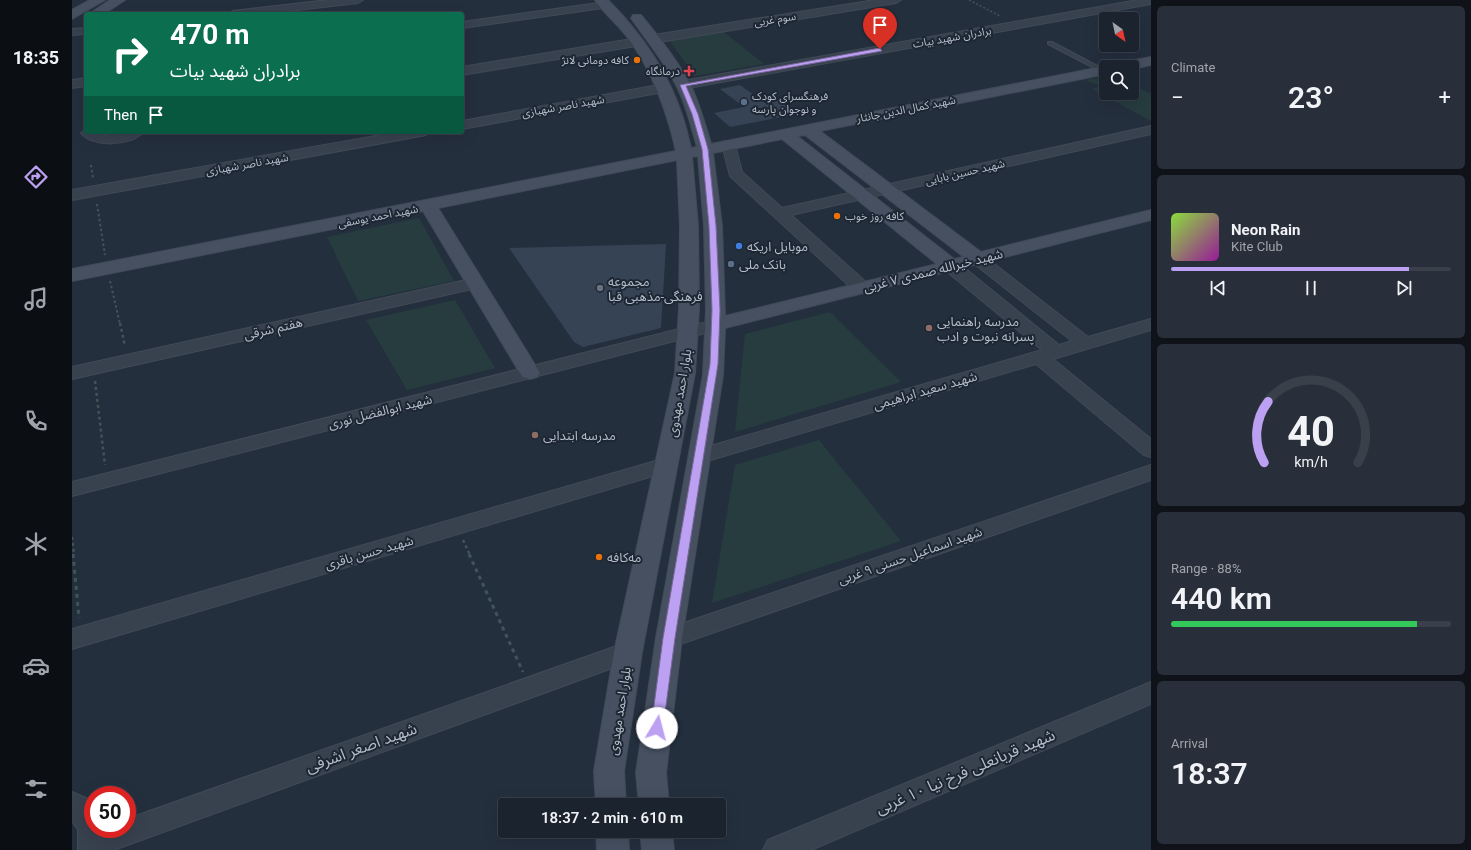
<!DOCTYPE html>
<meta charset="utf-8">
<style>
body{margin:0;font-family:Roboto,"Noto Sans Arabic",sans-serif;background:#282f3a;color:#f1f3f6;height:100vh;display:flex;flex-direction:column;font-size:15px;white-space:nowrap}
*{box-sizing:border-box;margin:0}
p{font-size:13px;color:#a0a4aa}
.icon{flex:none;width:22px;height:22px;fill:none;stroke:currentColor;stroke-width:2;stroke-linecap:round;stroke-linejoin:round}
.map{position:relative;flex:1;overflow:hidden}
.panel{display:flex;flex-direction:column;gap:6px;padding:6px;background:#0f1319;width:320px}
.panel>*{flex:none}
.hud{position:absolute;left:12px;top:12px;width:380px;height:122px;border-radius:4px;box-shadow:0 4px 16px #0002,0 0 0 1px #39404a;background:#0b6e4f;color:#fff;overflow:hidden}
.needle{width:26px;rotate:147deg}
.tools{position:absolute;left:1027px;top:12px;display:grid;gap:8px}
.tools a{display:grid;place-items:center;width:40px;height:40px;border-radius:4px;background:#1b232e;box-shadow:0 4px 16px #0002,0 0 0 1px #39404a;font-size:20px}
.speed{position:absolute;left:12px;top:786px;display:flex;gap:8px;font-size:20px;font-weight:700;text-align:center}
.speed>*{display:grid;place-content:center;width:52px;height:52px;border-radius:50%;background:#1b232e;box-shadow:0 4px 16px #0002,0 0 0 1px #39404a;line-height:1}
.speed .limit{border:6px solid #d22;background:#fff;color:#111}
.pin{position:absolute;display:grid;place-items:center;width:34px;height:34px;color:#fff;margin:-41px -17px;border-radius:50% 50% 50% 0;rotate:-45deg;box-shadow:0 0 4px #0007}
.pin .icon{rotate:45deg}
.me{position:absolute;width:44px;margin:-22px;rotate:8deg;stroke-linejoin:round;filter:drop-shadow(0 0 3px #0008)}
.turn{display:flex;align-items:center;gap:14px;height:84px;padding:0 20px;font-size:18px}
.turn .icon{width:52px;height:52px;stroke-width:2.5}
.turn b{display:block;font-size:28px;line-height:34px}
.then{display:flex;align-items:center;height:38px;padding:0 20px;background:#0003;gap:8px;font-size:15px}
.big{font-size:30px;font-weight:600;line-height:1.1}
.panel .widget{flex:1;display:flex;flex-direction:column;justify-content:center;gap:6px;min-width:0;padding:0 14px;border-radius:6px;background:#282f3a}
.panel .dial{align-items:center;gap:0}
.dial svg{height:104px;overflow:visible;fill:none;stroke:#39404a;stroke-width:7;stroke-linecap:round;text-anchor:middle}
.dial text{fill:#f1f3f6;stroke:none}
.song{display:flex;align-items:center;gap:12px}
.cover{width:48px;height:48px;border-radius:6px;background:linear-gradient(135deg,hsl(90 70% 55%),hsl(300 70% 35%))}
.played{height:4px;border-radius:2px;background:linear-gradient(90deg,#bca0f2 85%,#39404a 85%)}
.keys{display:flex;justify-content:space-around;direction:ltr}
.heat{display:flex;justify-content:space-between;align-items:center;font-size:22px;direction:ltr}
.charge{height:6px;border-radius:3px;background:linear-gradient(90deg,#34c759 88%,#39404a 0)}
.trip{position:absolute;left:426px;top:798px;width:228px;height:40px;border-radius:4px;background:#1b232e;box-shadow:0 4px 16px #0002,0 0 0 1px #39404a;font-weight:600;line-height:40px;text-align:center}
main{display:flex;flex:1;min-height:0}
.tabs{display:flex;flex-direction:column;width:72px;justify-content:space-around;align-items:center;background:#0b0e12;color:#a0a4aa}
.tabs .icon{width:28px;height:28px}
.tabs .current{color:#bca0f2}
.tabs b{font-size:18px;color:#f1f3f6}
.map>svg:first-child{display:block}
</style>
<main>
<nav class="tabs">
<b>18:35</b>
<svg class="icon current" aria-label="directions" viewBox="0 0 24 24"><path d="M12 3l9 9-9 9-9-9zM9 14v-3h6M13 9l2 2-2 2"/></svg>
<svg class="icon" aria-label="music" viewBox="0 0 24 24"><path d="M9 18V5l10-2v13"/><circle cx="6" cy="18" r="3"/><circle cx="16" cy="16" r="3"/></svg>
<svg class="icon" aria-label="phone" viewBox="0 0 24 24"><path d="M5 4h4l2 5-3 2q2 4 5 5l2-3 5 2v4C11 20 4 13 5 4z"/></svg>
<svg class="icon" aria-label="climate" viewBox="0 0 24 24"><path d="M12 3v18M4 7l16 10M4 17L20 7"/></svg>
<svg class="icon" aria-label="car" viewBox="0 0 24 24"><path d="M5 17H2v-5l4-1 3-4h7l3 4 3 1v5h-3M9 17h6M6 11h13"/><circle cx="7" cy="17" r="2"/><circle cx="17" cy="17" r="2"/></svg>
<svg class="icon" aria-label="filters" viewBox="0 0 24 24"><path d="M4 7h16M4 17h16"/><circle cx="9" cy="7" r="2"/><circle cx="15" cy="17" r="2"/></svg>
</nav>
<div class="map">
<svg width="1079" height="850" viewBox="0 0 1079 850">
<rect width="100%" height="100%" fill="#242f3e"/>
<path fill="#263c3f" d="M652,32L692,64L623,76L599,43L600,41Z
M1034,77V93H1060V84L1079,94V121L1020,89L1029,86L1013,80Z
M347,218L382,281L286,301L255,237Z
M383,300L423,368L335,390L294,320Z
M758,312L829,382L663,432L673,334Z
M747,440L829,541L640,603L663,465Z"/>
<path fill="#364354" d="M668,85L693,103L708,100L725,114L658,127L642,113L672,107L648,89Z
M594,244L589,328L511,347L502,342L437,248Z"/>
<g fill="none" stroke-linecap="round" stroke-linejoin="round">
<g stroke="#414a57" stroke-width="2">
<path id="lane" d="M976,42H980L1033,70L1028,71L976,44Z"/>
</g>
<g stroke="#414a57" stroke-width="2">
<path id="street" d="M256,0H291L286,3L191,14H155L161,11Z
M803,0H829L824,3L582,43L576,39L582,35Z
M1066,0H1079V4L611,89L605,85L611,81Z
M534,2L538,3L540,5L538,7L390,28V22Z
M14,28V34L0,35V29Z
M566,38L572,42L570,45L390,75V67Z
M14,78V86L0,88V80Z
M592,84L598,88L597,91L390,129V121Z
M1079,126V134L719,215L796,284L799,288L796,292L790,293L784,292L658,176L650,144L652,141H662L670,172L710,208Z
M14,129V132H23L32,136L52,132H71C61,146 20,148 9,133Z
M326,132H356L354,135L349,136L0,200V190Z
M906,254L912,256L1016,337L1079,319V330L981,359L1079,439V457L1072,455L964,364L635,461L628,463L621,461L618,456L621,451L970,350L873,270L871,266L873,262L879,261L885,262L987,345L1000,341L900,262L898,259L900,256Z
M403,278L409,279L411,283L409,287L0,379V367Z
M643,320L649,321L652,325L649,329L0,496V482Z
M594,458L601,460L604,465L601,470L0,649V629Z
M1079,465V480L597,648L588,645L585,638L588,631Z
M556,642L565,645L568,652L565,659L42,850H6V830L0,821V792L16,799L21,804V829H55V819Z
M1079,682V704L739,850H691L696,840Z"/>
</g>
<g stroke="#414a57" stroke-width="2">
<path id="secondary" d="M18,0H33L0,19V10Z
M38,0H53L32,14H17Z
M523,0H536C568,32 596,72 610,115C614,126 616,137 619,148L625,147C619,126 614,104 604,85C592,61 574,40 559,18L561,15H569C587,37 606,61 619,86C628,105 633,124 639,144L1034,66L1038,67H1034V74L748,131L909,252L1079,210V220L653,328L651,375L610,638L594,773L597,805H567L564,773L584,638L631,375L634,310L632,226L626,156L620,157L626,226L627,309L623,373L570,652L552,771L554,805H524L522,771L542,652L603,373L607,309L608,226L605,160L366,208L468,373L465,377L458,379L451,377L448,373L351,211L0,281V269L604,151C595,112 582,75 559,42C548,26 533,15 523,0ZM733,135L892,257L882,259L725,136ZM710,139L865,264L653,316L650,226L641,153Z
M1079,57V65L1060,69V67H1040L1042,64Z
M524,831H556L557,850H525Z
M568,831H600L602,850H570Z"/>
</g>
<path stroke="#3f5557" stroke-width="1.5" stroke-dasharray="2 2" stroke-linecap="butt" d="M897,0L928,16"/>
<path stroke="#3f5557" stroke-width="2" stroke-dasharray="2.5 2.5" stroke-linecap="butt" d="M19,165L21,178
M25,204L33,255
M38,281L48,324"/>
<path stroke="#3f5557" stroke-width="2.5" stroke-dasharray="3 3" stroke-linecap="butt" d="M48,323L53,346
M23,381L33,465
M0,537L2,555
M391,540L398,555"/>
<path stroke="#3f5557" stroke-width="3" stroke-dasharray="4 4" stroke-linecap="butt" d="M1,554L7,618
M397,554L451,672"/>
<use href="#lane" fill="#38414e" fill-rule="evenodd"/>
<use href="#street" fill="#38414e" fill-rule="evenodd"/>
<use href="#secondary" fill="#465061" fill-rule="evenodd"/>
</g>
<path fill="#bca0f2" stroke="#7a689d" d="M808,48L810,51L614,86L626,114L636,149L644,226L648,310L646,364L603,638L591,728L589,731L585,733L581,731L579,728L591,638L638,364L640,310L637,226L630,149L620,114L608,85Z"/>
<g fill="#e8710a" stroke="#1d2633" stroke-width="1.5">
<circle cx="565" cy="60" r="4"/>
<circle cx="765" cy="216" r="4"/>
<circle cx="527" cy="557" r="4"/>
</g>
<path fill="#e0444e" stroke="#1d2633" stroke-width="1.5" d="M615 65h4v4h4v4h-4v4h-4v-4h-4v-4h4z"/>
<g fill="#5c6f8a" stroke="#1d2633" stroke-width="1.5">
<circle cx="672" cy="102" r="4"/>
<circle cx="659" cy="264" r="4"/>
</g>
<circle fill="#3f7fe0" stroke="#1d2633" stroke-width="1.5" cx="667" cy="246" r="4"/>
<circle fill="#6b7280" stroke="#1d2633" stroke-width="1.5" cx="528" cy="288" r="4"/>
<g fill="#8d6e63" stroke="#1d2633" stroke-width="1.5">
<circle cx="857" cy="328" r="4"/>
<circle cx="463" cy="435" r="4"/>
</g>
<g text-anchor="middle" stroke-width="4" stroke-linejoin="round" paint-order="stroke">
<g font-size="11" fill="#b4bcc9" stroke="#1d2633">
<text transform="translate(703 19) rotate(-9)" y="4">سوم غربی</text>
<text transform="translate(880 37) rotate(-10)" y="4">برادران شهید بیات</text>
<text transform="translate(491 106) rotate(-10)" y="4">شهید ناصر شهبازی</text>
<text transform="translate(834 109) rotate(-11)" y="4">شهید کمال الدین جانثار</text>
<text transform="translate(175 164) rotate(-10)" y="4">شهید ناصر شهبازی</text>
<text transform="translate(893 172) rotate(-13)" y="4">شهید حسین بابایی</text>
<text transform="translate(306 216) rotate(-11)" y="4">شهید احمد یوسفی</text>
</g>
<g font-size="11" fill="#b4bcc9" stroke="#1d2633" text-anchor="end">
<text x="557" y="64">کافه دومانی لانژ</text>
<text x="608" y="75">درمانگاه</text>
<text x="680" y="100" text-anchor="start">فرهنگسرای کودک<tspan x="680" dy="13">و نوجوان پارسه</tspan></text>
<text x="773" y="220" text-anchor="start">کافه روز خوب</text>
</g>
<g font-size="13" fill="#b4bcc9" stroke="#1d2633" text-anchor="start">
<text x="675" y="251">موبایل اریکه</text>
<text x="667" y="269">بانک ملی</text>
<text x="536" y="286">مجموعه<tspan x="536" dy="15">فرهنگی-مذهبی قبا</tspan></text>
<text x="865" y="326">مدرسه راهنمایی<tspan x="865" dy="15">پسرانه نبوت و ادب</tspan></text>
<text x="471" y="440">مدرسه ابتدایی</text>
<text x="535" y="562">مه‌کافه</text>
</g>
<g font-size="13" fill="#b4bcc9" stroke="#1d2633">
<text transform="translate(861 270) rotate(-14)" y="5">شهید خیرالله صمدی ۷ غربی</text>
<text transform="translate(201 328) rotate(-13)" y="5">هفتم شرقی</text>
<text transform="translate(853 390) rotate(-16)" y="5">شهید سعید ابراهیمی</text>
<text transform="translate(607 393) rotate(-80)" y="5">بلوار احمد مهدوی</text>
<text transform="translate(308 411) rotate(-14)" y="5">شهید ابوالفضل نوری</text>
<text transform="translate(297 552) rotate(-16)" y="5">شهید حسن باقری</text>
<text transform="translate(838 555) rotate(-19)" y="5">شهید اسماعیل حسنی ۹ غربی</text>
<text transform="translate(547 711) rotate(-81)" y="5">بلوار احمد مهدوی</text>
</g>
<g font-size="16" fill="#b4bcc9" stroke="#1d2633">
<text transform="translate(289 747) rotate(-20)" y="6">شهید اصغر اشرفی</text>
<text transform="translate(893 771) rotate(-23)" y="6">شهید قربانعلی فرخ نیا ۱۰ غربی</text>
</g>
</g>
</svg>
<div class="tools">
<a><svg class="needle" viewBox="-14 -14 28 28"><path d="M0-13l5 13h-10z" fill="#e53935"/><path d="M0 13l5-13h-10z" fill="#a0a4aa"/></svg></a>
<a><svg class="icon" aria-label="search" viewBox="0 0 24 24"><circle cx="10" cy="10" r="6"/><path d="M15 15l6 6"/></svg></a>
</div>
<div class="speed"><div class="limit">50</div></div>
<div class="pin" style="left:808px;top:49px;background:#d93025"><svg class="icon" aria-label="arrive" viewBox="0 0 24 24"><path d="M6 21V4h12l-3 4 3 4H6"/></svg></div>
<svg class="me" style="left:585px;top:728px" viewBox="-20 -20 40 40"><circle r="19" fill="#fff"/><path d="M0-13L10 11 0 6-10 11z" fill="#bca0f2"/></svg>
<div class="trip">18:37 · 2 min · 610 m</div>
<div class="hud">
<div class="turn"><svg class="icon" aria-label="right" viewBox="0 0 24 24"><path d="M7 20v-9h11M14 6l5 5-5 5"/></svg><div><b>470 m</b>برادران شهید بیات</div></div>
<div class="then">Then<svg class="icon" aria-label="arrive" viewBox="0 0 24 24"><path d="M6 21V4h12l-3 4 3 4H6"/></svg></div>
</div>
</div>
<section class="panel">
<div class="widget"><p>Climate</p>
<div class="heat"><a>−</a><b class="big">23°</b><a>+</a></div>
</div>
<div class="widget">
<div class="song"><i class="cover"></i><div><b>Neon Rain</b><p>Kite Club</p></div></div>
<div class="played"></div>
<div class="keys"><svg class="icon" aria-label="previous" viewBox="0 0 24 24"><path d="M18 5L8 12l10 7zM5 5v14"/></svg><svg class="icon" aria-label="pause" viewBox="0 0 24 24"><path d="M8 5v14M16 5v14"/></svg><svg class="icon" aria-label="next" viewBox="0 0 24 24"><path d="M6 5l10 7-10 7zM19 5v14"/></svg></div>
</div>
<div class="widget dial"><svg viewBox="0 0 100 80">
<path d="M14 69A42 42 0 1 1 86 69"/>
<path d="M14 69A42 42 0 0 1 17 22" stroke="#bca0f2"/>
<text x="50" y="56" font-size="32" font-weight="700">40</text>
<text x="50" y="72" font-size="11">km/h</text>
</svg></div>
<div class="widget"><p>Range · 88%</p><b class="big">440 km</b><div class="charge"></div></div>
<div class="widget"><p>Arrival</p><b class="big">18:37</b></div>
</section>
</main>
